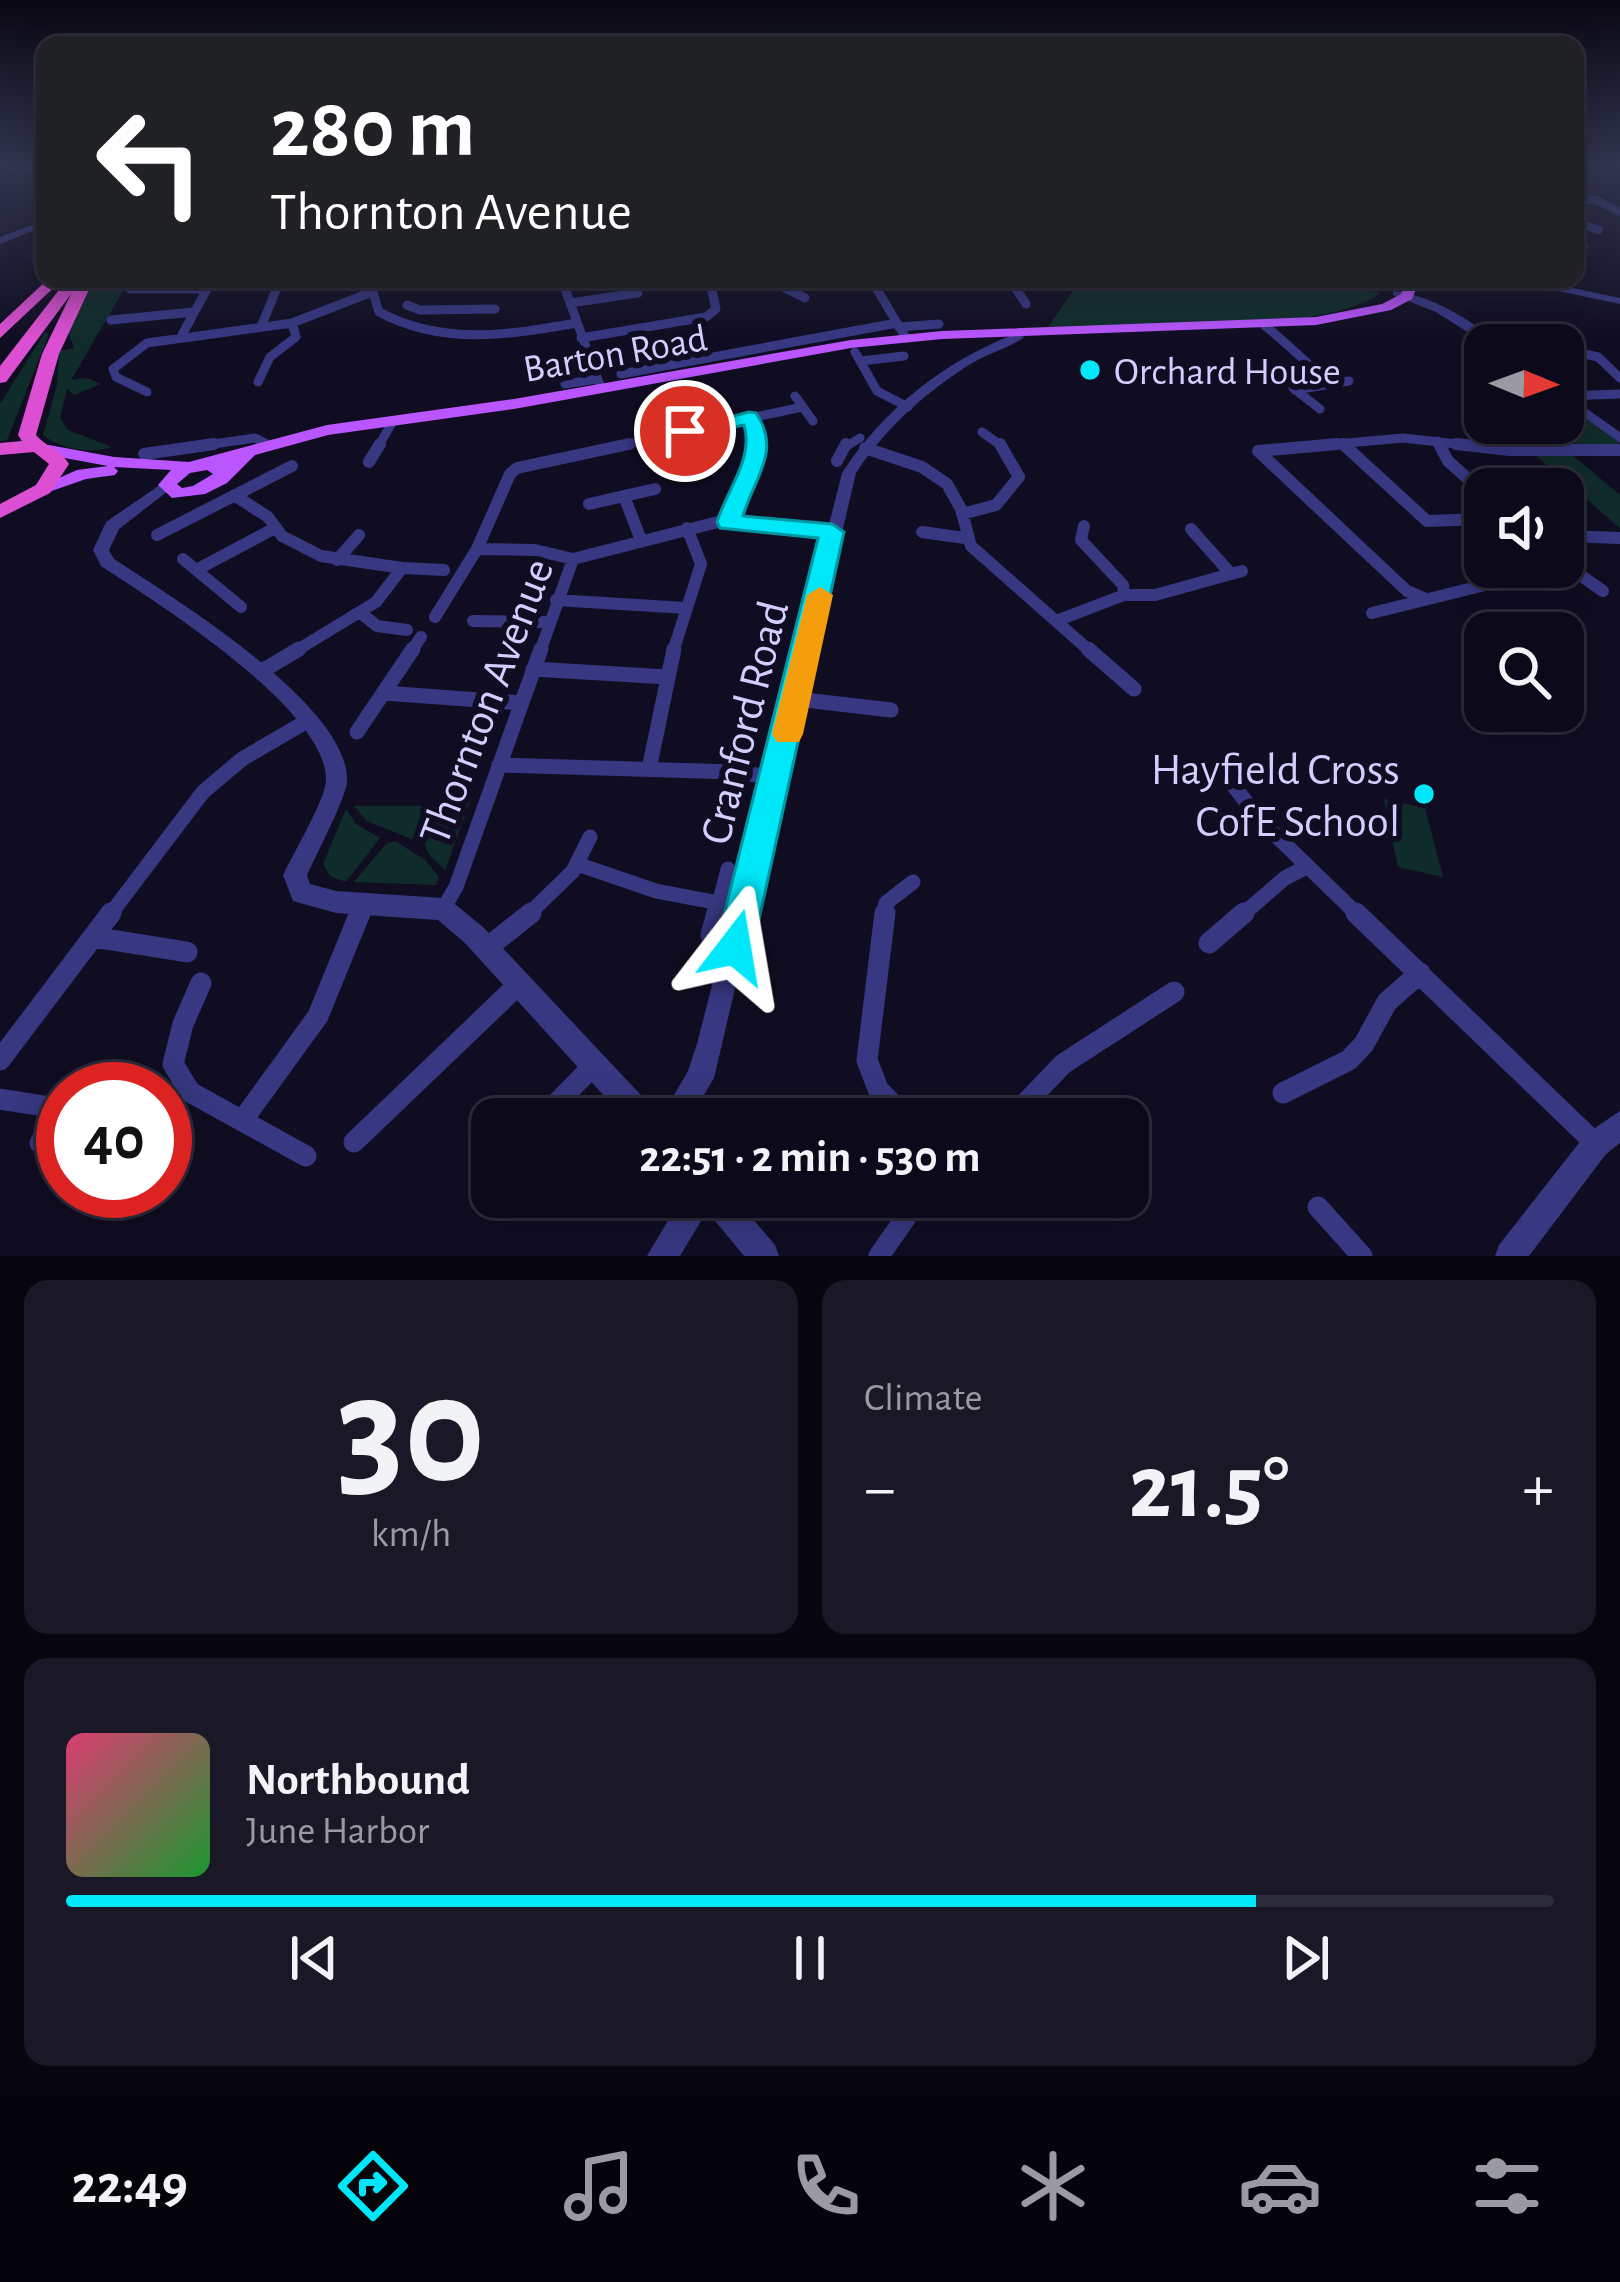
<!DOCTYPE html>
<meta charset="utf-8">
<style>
body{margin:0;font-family:"Alegreya Sans",sans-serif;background:#1a1827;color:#f1f3f6;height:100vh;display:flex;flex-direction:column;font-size:45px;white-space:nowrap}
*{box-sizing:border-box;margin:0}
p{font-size:39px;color:#9a9aa2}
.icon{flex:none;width:66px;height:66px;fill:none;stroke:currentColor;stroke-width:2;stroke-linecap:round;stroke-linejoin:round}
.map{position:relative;height:1256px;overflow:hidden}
.panel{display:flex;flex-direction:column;gap:24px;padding:24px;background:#07060e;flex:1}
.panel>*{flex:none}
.hud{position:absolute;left:36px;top:36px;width:1548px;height:252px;border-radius:24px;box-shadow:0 6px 30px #0003,0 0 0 3px #2c2b39;background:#202124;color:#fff;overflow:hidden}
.needle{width:78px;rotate:91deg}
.fabs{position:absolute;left:1464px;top:324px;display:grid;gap:24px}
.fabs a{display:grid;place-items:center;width:120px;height:120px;border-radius:24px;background:#0c0a1a;box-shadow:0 6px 30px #0003,0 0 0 3px #2c2b39;font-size:60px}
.speed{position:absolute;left:36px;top:1062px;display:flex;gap:24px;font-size:60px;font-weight:700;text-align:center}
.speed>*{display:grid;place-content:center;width:156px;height:156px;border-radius:50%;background:#0c0a1a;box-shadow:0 6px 30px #0003,0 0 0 3px #2c2b39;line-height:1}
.speed .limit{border:18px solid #d22;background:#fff;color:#111}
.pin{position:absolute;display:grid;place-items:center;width:102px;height:102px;color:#fff;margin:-51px;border:6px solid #fff;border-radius:50%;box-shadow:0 3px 12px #0007}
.me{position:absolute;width:132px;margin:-66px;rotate:14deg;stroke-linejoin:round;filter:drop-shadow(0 0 9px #0008)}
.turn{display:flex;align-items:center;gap:42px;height:252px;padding:0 36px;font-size:54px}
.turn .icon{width:156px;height:156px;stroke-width:2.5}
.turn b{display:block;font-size:84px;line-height:102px}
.big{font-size:90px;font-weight:700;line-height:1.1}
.panel .card{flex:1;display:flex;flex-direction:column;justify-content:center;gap:18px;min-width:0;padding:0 42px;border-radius:24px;background:#1a1827}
.panel .dial{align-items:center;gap:0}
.dial b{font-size:156px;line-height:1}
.song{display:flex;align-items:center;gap:36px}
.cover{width:144px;height:144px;border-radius:18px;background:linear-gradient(135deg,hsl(340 70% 55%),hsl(130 70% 35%))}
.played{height:12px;border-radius:6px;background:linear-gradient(90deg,#00e7f9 80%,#2c2b39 80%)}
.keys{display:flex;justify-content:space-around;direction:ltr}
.heat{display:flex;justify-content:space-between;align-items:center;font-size:66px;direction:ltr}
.panel .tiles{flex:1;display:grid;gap:24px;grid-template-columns:1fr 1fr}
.card:last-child{grid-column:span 2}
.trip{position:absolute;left:471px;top:1098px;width:678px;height:120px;border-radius:24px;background:#0c0a1a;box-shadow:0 6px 30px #0003,0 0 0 3px #2c2b39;font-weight:700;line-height:120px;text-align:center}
.tab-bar{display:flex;height:192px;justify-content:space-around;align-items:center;background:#05040a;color:#9a9aa2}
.tab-bar .icon{width:84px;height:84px}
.tab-bar .selected{color:#00e7f9}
.tab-bar b{font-size:54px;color:#f1f3f6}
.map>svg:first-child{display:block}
</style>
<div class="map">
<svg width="1620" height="1256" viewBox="0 0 1620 1256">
<rect width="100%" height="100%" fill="#100d22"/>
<path fill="#102c2a" d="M94,279H130L71,380L87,378L101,384L74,395L67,389L60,418L68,430L112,447C92,454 60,449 43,435L57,385L59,351L74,348L68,332Z
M1081,279H1338L1341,286L1381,293C1322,335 1124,327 1046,330Z
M45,332L49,334L7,440L0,441V404Z
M1563,399L1617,440L1620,445L1563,443L1543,423H1563Z
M1534,454H1571L1620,495V528Z
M474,790L445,870L428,853L424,842L437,819Z
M1384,799L1425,808L1443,877L1398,867Z
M354,806H442V807L420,835L411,839L367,821Z
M346,809L356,824L380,838L346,882L330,876L323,864Z
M395,841L425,860L439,877L436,885L354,882L386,844Z"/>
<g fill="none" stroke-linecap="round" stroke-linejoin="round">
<path stroke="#081e40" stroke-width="3" d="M32,258L45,248"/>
<path stroke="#373782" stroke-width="8" d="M1575,200H1596L1620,212
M1575,222L1599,230
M1575,241L1584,246
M371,279V289
M562,279L565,289
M709,279L711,289
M769,279L787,289
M871,279L877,289
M985,279H1028
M1012,282L1016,289
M874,284L930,279"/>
<path stroke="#373782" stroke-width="9" d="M371,286L379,312C443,346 508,335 576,323
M564,286L601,388
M781,286L805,298
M875,286L906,338
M1014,286L1026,304
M130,289H207L182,335
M570,303L638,293
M407,305L420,310L495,309
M111,320L194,312
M1265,326C1289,344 1308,366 1333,384
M261,327L276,290
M899,327L939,324
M581,338L706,317L716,309L711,286
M1495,344L1538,345
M1563,349L1598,357L1620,378
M855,352L877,391L908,407
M861,361L904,356
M621,374L897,323
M258,382L270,357L296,337L292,323
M565,384L597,379
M1293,388L1320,409
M1295,390L1349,381
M147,392L116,377L113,369L147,343L292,323L372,292
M795,396L813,421
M1564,396L1620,394
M749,418L760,447
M982,432L1003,447
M1438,441L1441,447
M1342,443L1346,447
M193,447L255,438L269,445
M378,447L393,421
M615,447L802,407
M845,447L860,438
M1303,447L1403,438L1483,447"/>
<path stroke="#373782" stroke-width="12" d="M1343,444L1427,521L1485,519
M1439,444L1448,461L1485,494
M1456,444L1510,450H1620
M865,448L922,467L947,484L961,509L971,546L1091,652
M1258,451L1337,444
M1258,451L1407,591L1424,598
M144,454L214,444
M837,461L846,444
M369,462L380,444
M234,495L268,517L282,536L321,556L402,568L376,602L294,652
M624,496L641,540
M589,504L655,489
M962,514L996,505L1019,477L1000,444
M729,522L761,444
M1191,529L1231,574
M922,532L965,538
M157,535L292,466
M1563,536L1620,538
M477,549L535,550L573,559
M183,559L241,607
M337,560L359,535
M1563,563L1603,591
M402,568L444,570
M198,569L275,528
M1124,595H1155L1242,571
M556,600L685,608
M361,613L377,626L407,630
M1372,613L1513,578L1536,567
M435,617L477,549L510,474L517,468L629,444
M473,621L549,622
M1056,621L1124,595L1123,585L1081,540L1084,526
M411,652L421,637
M540,652L573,559L718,522L832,531
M673,652L701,564L687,528"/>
<path stroke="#373782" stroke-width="15" d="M1088,649L1134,689
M533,669L668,677
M262,671L299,649
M384,693L521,703
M796,699L891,710
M357,732L413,649
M499,765L735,772L777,778
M649,769L674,649
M1226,776L1260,820L1359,916
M580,865L656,891L719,903
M443,909L456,887L541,649
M109,916L203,792L242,759L307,721
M359,916L364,903
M527,916L573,871L590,837
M716,916L728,869
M884,916L886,903L913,882
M1241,916L1285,878L1308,866"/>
<path stroke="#373782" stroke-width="21" d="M885,913L867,1060L878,1089L907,1119
M1356,913L1596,1144
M711,935L717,913
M93,937L187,952
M1209,943L1244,913
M487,948L531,913
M201,983L183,1024L173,1064L190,1092L306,1156
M0,1060L111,913
M1283,1093L1349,1060L1364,1044L1387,1002L1420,973
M0,1099L63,1109
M541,1119L595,1064
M1010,1119L1063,1064L1174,992
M242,1121L318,1016L360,913
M354,1142L519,984
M40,1143L62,1109
M486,1197L492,1186
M1318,1207L1362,1256
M879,1256L920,1197"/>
<path fill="#373782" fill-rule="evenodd" d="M0,165L45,167V173L0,169Z
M45,220V226L0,244V237Z
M1472,279L1549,283L1620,298V304L1549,289L1477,282Z
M1393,291C1430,294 1474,322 1502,345H1488L1436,312L1393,295Z
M1015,334L1025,337C1010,347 990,353 974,362C928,390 886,427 856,473L714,1078L690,1119H660L688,1071L697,1044L842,473C883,410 944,361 1015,334Z
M1563,392L1620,432V443L1563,402Z
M167,480L175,485L172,488L119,529L109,550L114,559C172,597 351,706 347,782C346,798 315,857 307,875L310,884L336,891L443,898L451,901L483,927L654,1109L658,1119H625L465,943L438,920L336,913L293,901L283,875C293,854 325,800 326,781C329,711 156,602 101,566L93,550L106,522Z
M1620,1111V1143L1606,1154L1529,1256H1495L1499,1245L1586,1134Z
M682,1197H734L775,1245L779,1256H744L707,1211L680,1256H647Z"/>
<path fill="#ba55ff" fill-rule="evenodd" d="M1408,279H1420L1412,299L1391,310L1316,325L942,339L851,348L514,409L328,435L255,455L227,483L205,494L172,498L158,485L171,470L114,467L118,471L115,475L86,479L43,494L37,493L34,489L77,470L108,466L43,454V446L49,445L114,457L189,462L327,425L514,399L851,340L942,331L1316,317L1382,304L1401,294ZM207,470L213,474L193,486L182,488L177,484L190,473Z"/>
<path fill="#dc4fd2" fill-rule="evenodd" d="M48,279H63L0,338V324Z
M80,279H94L59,354L36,435C46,447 60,449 69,464L50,493L0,518V504L36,485L49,464L34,452L0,455V443L22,441L18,435L42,354L71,294L6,382L0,383V366L62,286L74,289Z"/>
</g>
<linearGradient id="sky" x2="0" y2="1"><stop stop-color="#090713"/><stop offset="0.49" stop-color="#31354f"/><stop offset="1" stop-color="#31354f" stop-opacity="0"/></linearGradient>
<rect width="1620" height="340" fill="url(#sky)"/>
<path fill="#00e7f9" stroke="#0096a2" stroke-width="3" d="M749,412L756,413C782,451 754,478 743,516L832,524L844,532L753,947L748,960L735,965L722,960L716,947L818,538L720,528L717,522C727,489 754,459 744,425L685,438L675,431Z"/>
<path fill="#f59e0b" d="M820,587L833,595L803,734L799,742H777L772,734L807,595Z"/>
<g fill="#00e7f9" stroke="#100d22" stroke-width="4.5">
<circle cx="1090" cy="370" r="12"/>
<circle cx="1424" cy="794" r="12"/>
</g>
<g text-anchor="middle" stroke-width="12" stroke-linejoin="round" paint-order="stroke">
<g font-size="39" fill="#d2ceff" stroke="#100d22">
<text transform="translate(615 352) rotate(-10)" y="14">Barton Road</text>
</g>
<g font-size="39" fill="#d2ceff" stroke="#100d22" text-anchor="start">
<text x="1114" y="384">Orchard House</text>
</g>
<g font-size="45" fill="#d2ceff" stroke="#100d22">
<text transform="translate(485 701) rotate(-69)" y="16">Thornton Avenue</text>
<text transform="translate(743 722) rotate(-76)" y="16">Cranford Road</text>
</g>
<g font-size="45" fill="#d2ceff" stroke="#100d22" text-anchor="end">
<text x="1400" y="784">Hayfield Cross<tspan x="1400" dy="52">CofE School</tspan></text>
</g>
</g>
</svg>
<div class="fabs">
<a><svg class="needle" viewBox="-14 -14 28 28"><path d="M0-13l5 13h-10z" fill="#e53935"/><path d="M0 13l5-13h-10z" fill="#9a9aa2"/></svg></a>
<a><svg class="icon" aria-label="sound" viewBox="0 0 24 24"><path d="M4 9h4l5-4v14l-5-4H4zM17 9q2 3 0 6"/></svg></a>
<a><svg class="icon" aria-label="search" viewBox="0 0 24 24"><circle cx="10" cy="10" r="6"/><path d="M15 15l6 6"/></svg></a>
</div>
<div class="speed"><div class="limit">40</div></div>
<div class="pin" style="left:685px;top:431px;background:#d93025"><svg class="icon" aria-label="arrive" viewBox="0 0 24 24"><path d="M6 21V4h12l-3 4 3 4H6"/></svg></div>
<svg class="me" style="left:735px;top:947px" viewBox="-20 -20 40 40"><path d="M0-17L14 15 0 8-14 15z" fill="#00e7f9" stroke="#fff" stroke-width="4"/></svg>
<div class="trip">22:51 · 2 min · 530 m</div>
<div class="hud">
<div class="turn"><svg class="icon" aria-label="left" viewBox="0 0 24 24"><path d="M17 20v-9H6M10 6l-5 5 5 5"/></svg><div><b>280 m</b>Thornton Avenue</div></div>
</div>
</div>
<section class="panel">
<div class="tiles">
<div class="card dial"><b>30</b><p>km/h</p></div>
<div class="card"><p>Climate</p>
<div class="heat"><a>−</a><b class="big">21.5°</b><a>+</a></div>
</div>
<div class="card">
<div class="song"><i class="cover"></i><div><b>Northbound</b><p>June Harbor</p></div></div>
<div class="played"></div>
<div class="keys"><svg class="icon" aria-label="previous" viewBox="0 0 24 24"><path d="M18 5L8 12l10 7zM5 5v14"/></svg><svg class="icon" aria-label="pause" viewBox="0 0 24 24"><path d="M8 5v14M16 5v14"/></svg><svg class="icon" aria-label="next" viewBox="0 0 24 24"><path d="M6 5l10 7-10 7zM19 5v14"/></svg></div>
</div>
</div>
</section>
<nav class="tab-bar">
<b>22:49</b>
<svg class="icon selected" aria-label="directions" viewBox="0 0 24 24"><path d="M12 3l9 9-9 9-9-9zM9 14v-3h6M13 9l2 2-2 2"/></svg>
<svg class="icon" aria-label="music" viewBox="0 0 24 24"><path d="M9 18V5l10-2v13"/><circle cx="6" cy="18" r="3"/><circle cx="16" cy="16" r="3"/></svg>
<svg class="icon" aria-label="phone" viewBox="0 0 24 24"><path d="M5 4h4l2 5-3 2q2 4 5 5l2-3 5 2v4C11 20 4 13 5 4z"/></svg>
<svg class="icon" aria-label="climate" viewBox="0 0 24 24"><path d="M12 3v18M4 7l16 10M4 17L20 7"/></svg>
<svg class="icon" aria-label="car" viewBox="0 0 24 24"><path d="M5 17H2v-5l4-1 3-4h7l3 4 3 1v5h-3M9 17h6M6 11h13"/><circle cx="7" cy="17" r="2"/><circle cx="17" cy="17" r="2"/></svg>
<svg class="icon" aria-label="filters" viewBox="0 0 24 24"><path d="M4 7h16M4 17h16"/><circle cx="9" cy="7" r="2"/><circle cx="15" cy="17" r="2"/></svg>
</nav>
